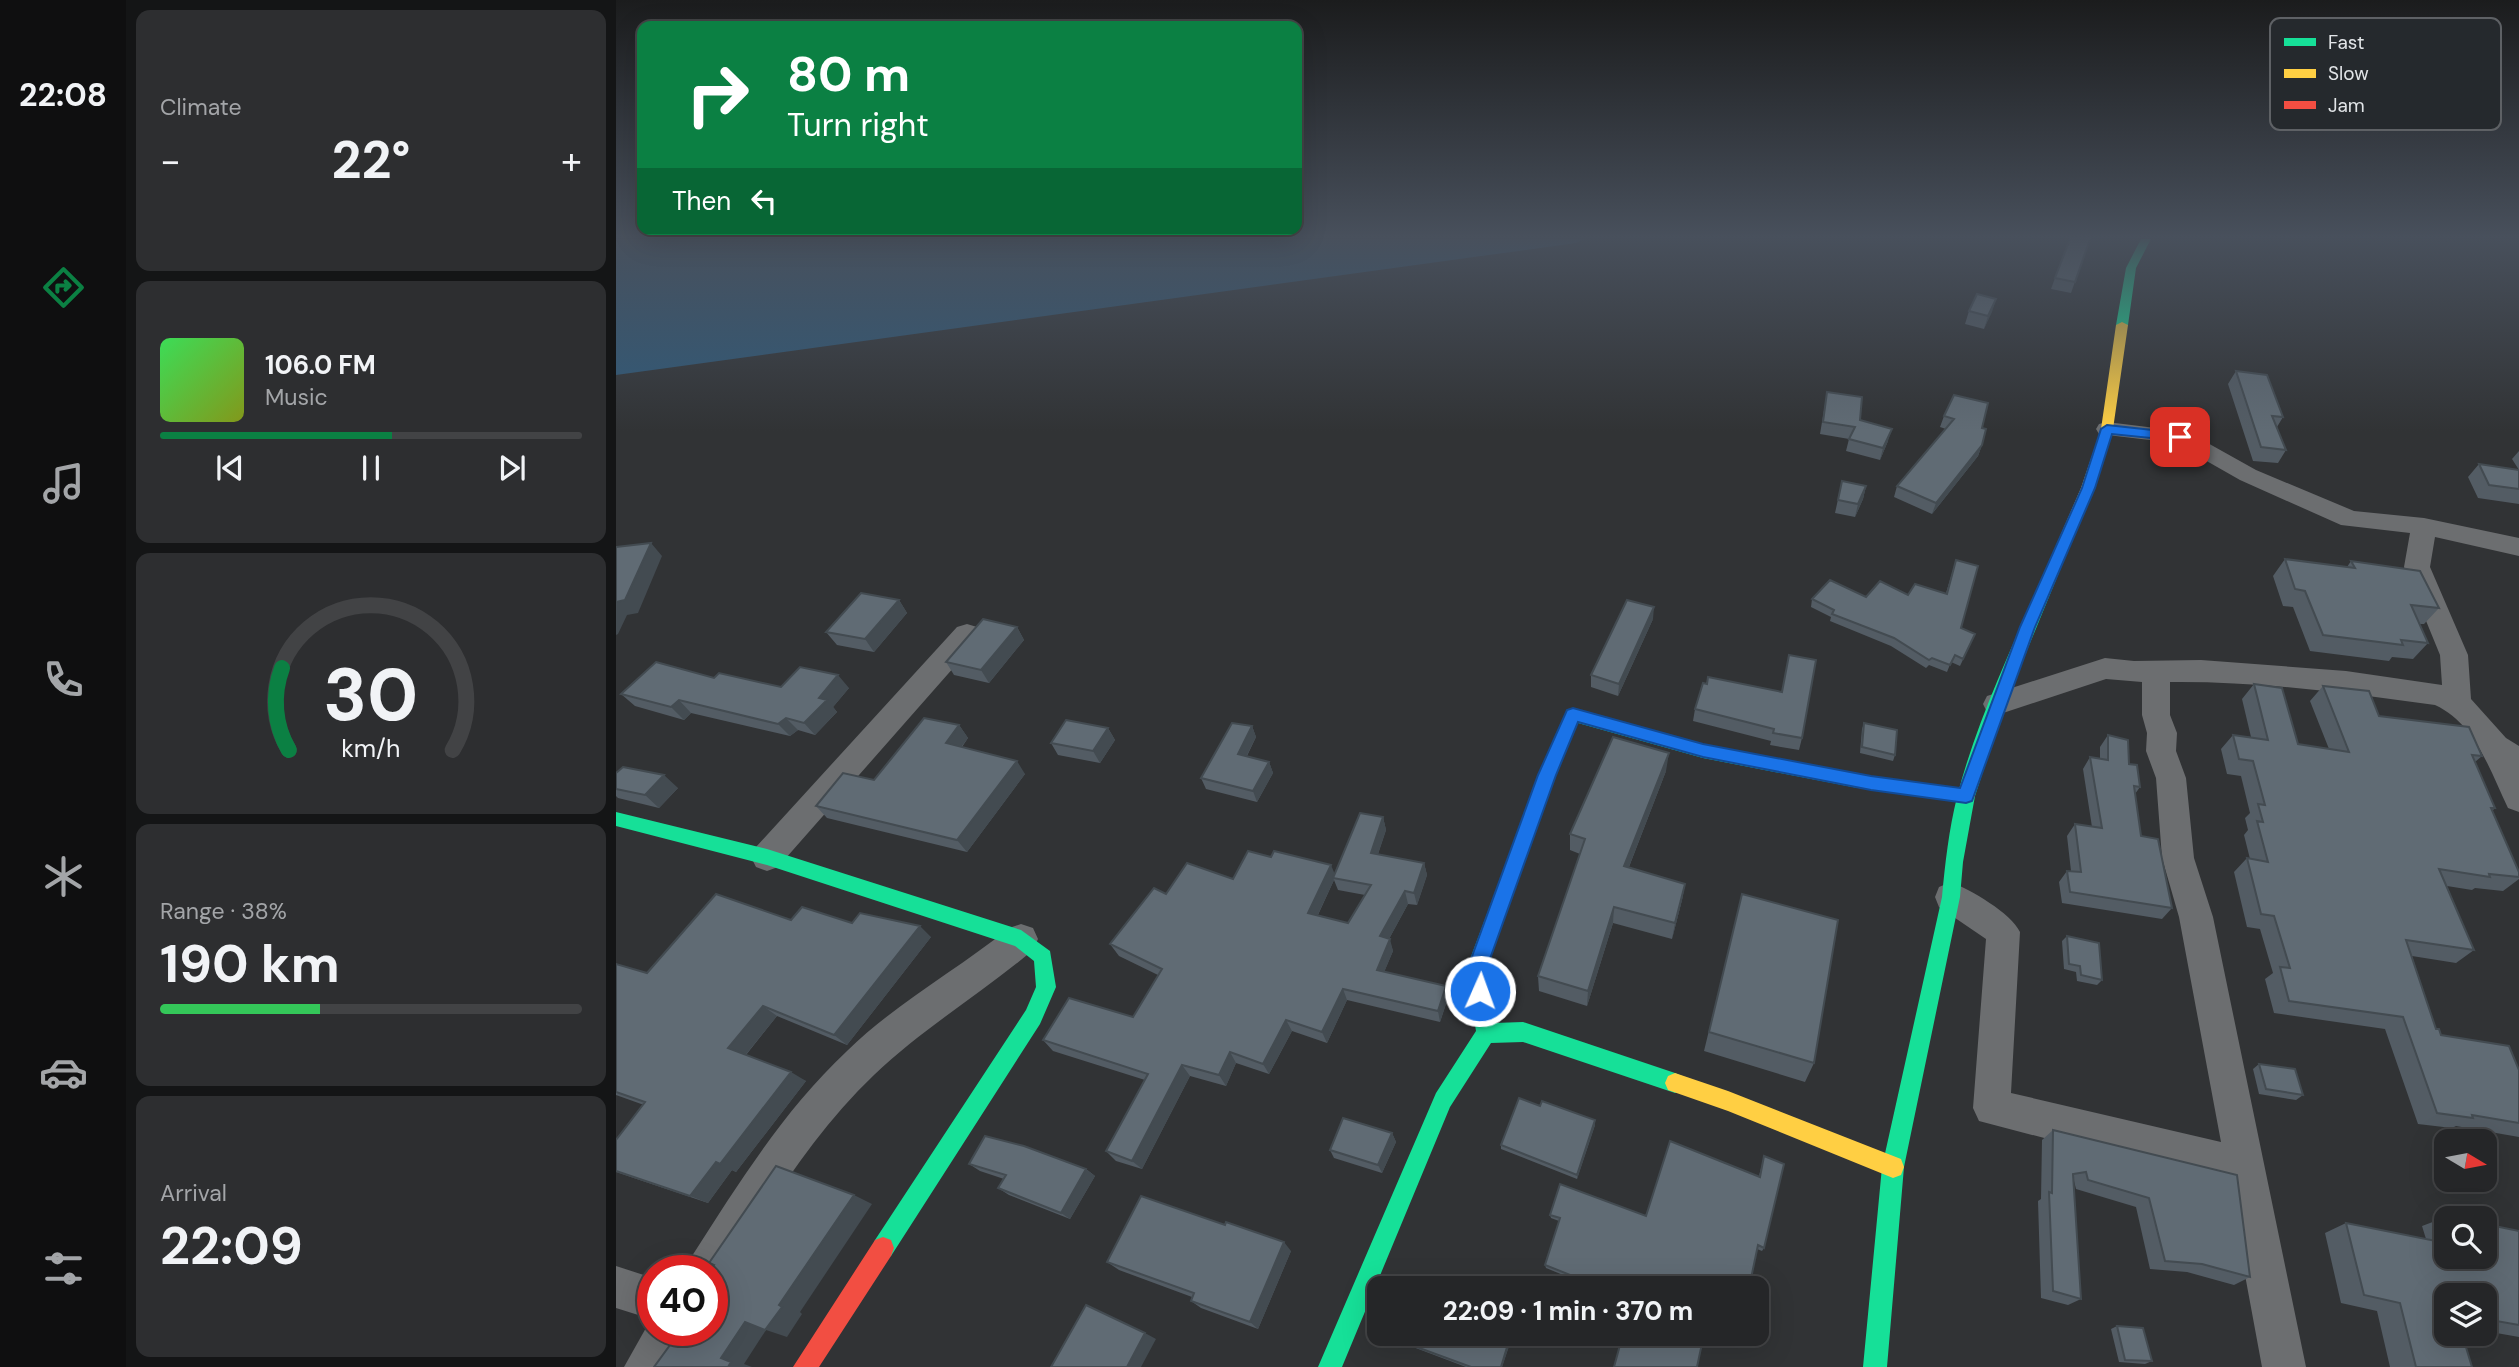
<!DOCTYPE html>
<meta charset="utf-8">
<style>
body{margin:0;font-family:"DM Sans",sans-serif;background:#2d2e30;color:#f1f3f6;height:100vh;display:flex;flex-direction:column;font-size:26px;white-space:nowrap}
*{box-sizing:border-box;margin:0}
p{font-size:23px;color:#a3a5a8}
.icon{flex:none;width:38px;height:38px;fill:none;stroke:currentColor;stroke-width:2;stroke-linecap:round;stroke-linejoin:round}
.map{position:relative;flex:1;overflow:hidden}
.panel{display:flex;flex-direction:column;gap:10px;padding:10px;background:#141516;width:490px}
.panel>*{flex:none}
.guide{position:absolute;left:21px;top:21px;width:665px;height:214px;border-radius:14px;box-shadow:0 7px 28px #0002,0 0 0 2px #424345;background:#0b8043;color:#fff;overflow:hidden}
.needle{width:46px;rotate:100deg}
.controls{position:absolute;left:1818px;top:1129px;display:grid;gap:14px}
.controls a{display:grid;place-items:center;width:63px;height:63px;border-radius:14px;background:#252628;box-shadow:0 7px 28px #0002,0 0 0 2px #424345;font-size:35px}
.speed{position:absolute;left:21px;top:1255px;display:flex;gap:14px;font-size:35px;font-weight:700;text-align:center}
.speed>*{display:grid;place-content:center;width:91px;height:91px;border-radius:50%;background:#252628;box-shadow:0 7px 28px #0002,0 0 0 2px #424345;line-height:1}
.speed .limit{border:10px solid #d22;background:#fff;color:#111}
.pin{position:absolute;display:grid;place-items:center;width:60px;height:60px;color:#fff;margin:-30px;border-radius:14px;box-shadow:0 4px 10px #0006}
.me{position:absolute;width:77px;margin:-38px;rotate:2deg;stroke-linejoin:round;filter:drop-shadow(0 0 5px #0008)}
.turn{display:flex;align-items:center;gap:24px;height:147px;padding:0 35px;font-size:32px}
.turn .icon{width:91px;height:91px;stroke-width:2.5}
.turn b{display:block;font-size:49px;line-height:60px}
.then{display:flex;align-items:center;height:66px;padding:0 35px;background:#0003;gap:14px;font-size:26px}
.big{font-size:52px;font-weight:700;line-height:1.1}
.panel .tile{flex:1;display:flex;flex-direction:column;justify-content:center;gap:10px;min-width:0;padding:0 24px;border-radius:14px;background:#2d2e30}
.panel .dial{align-items:center;gap:0}
.dial svg{height:182px;overflow:visible;fill:none;stroke:#424345;stroke-width:7;stroke-linecap:round;text-anchor:middle}
.dial text{fill:#f1f3f6;stroke:none}
.song{display:flex;align-items:center;gap:21px}
.cover{width:84px;height:84px;border-radius:10px;background:linear-gradient(135deg,hsl(130 70% 55%),hsl(70 70% 35%))}
.played{height:7px;border-radius:4px;background:linear-gradient(90deg,#0b8043 55%,#424345 55%)}
.keys{display:flex;justify-content:space-around;direction:ltr}
.heat{display:flex;justify-content:space-between;align-items:center;font-size:38px;direction:ltr}
.charge{height:10px;border-radius:5px;background:linear-gradient(90deg,#34c759 38%,#424345 0)}
.trip{position:absolute;left:751px;top:1276px;width:402px;height:70px;border-radius:14px;background:#252628;box-shadow:0 7px 28px #0002,0 0 0 2px #424345;font-weight:700;line-height:70px;text-align:center}
main{display:flex;flex:1;min-height:0}
.tab-bar{display:flex;flex-direction:column;width:126px;justify-content:space-around;align-items:center;background:#0f0f10;color:#a3a5a8}
.tab-bar .icon{width:49px;height:49px}
.tab-bar .active{color:#0b8043}
.tab-bar b{font-size:32px;color:#f1f3f6}
.map>svg:first-child{display:block}
</style>
<main>
<nav class="tab-bar">
<b>22:08</b>
<svg class="icon active" aria-label="directions" viewBox="0 0 24 24"><path d="M12 3l9 9-9 9-9-9zM9 14v-3h6M13 9l2 2-2 2"/></svg>
<svg class="icon" aria-label="music" viewBox="0 0 24 24"><path d="M9 18V5l10-2v13"/><circle cx="6" cy="18" r="3"/><circle cx="16" cy="16" r="3"/></svg>
<svg class="icon" aria-label="phone" viewBox="0 0 24 24"><path d="M5 4h4l2 5-3 2q2 4 5 5l2-3 5 2v4C11 20 4 13 5 4z"/></svg>
<svg class="icon" aria-label="climate" viewBox="0 0 24 24"><path d="M12 3v18M4 7l16 10M4 17L20 7"/></svg>
<svg class="icon" aria-label="car" viewBox="0 0 24 24"><path d="M5 17H2v-5l4-1 3-4h7l3 4 3 1v5h-3M9 17h6M6 11h13"/><circle cx="7" cy="17" r="2"/><circle cx="17" cy="17" r="2"/></svg>
<svg class="icon" aria-label="filters" viewBox="0 0 24 24"><path d="M4 7h16M4 17h16"/><circle cx="9" cy="7" r="2"/><circle cx="15" cy="17" r="2"/></svg>
</nav>
<section class="panel">
<div class="tile"><p>Climate</p>
<div class="heat"><a>−</a><b class="big">22°</b><a>+</a></div>
</div>
<div class="tile">
<div class="song"><i class="cover"></i><div><b>106.0 FM</b><p>Music</p></div></div>
<div class="played"></div>
<div class="keys"><svg class="icon" aria-label="previous" viewBox="0 0 24 24"><path d="M18 5L8 12l10 7zM5 5v14"/></svg><svg class="icon" aria-label="pause" viewBox="0 0 24 24"><path d="M8 5v14M16 5v14"/></svg><svg class="icon" aria-label="next" viewBox="0 0 24 24"><path d="M6 5l10 7-10 7zM19 5v14"/></svg></div>
</div>
<div class="tile dial"><svg viewBox="0 0 100 80">
<path d="M14 69A42 42 0 1 1 86 69"/>
<path d="M14 69A42 42 0 0 1 11 33" stroke="#0b8043"/>
<text x="50" y="56" font-size="32" font-weight="700">30</text>
<text x="50" y="72" font-size="11">km/h</text>
</svg></div>
<div class="tile"><p>Range · 38%</p><b class="big">190 km</b><div class="charge"></div></div>
<div class="tile"><p>Arrival</p><b class="big">22:09</b></div>
</section>
<div class="map">
<svg width="1903" height="1367" viewBox="0 0 1903 1367">
<rect width="100%" height="100%" fill="#313335"/>
<path fill="#2f5a7a" d="M0,239H968L960,243L0,375Z"/>
<g fill="none" stroke-linecap="round" stroke-linejoin="round">
<path fill="#6c6e70" fill-rule="evenodd" d="M1491,422L1572,432L1640,470L1738,511L1808,518L1903,538V556L1819,537L1814,567L1852,655L1855,699L1890,738L1903,746V812L1892,808C1874,771 1860,724 1819,705C1731,693 1642,681 1554,682V715L1561,733L1560,751L1570,778L1578,858L1597,917L1690,1367H1646L1612,1183L1535,1166L1363,1121L1357,1108L1370,939L1323,907L1319,897L1323,887L1335,882C1355,890 1395,913 1404,932L1395,1093L1605,1142L1563,917L1546,858L1540,778L1530,751L1531,733L1526,715V682L1490,679L1381,715L1371,712L1367,704L1371,696L1489,658L1518,661L1585,660L1730,671L1826,685L1824,655L1788,567L1794,533L1725,525L1624,480L1559,443L1483,434L1480,429L1483,424Z
M351,624L361,627L364,634L361,641L162,867L151,871L140,867L135,857L140,847L341,627Z
M405,924L417,928L422,939L417,950C365,994 307,1028 258,1075C195,1135 150,1211 104,1284L96,1288V1270H70L76,1256C122,1184 168,1110 231,1051C280,1003 340,971 393,928Z
M0,1266L37,1278V1330H74L55,1367H8L35,1319L0,1308Z"/>
<path fill="#16e098" fill-rule="evenodd" d="M1525,239H1535L1520,268L1512,325L1506,328L1500,325L1510,268Z
M1446,543L1453,548L1389,704L1359,796L1347,862L1344,897L1288,1167L1271,1367H1247L1266,1167L1326,897C1329,864 1333,829 1341,797C1362,714 1406,627 1439,548Z
M957,709L1087,744L1242,774L1248,776L1250,781L1248,786L1242,788L1087,758L962,723L939,775L870,970L878,1023L907,1022L1059,1073L1066,1076L1069,1083L1066,1090L1059,1093L907,1042L875,1043L834,1107L726,1367H702L820,1093L860,1031L850,970L923,775L949,715L951,711Z
M0,812L151,849L405,930L434,951L440,987L424,1024L275,1256L267,1259L259,1256L256,1248L259,1240L410,1010L420,987L418,961L399,946L151,865L0,826Z"/>
<path fill="#ffcf43" fill-rule="evenodd" d="M1506,322L1512,325L1497,429L1479,488L1453,548L1446,553L1439,548L1465,488L1485,429L1500,325Z
M1059,1073L1112,1091L1285,1159L1288,1167L1285,1175L1277,1178L1112,1111L1052,1090L1049,1083L1052,1076Z"/>
<path fill="#f24e42" fill-rule="evenodd" d="M1242,774L1350,789L1356,791L1359,796L1356,801L1350,803L1242,788L1236,786L1234,781L1236,776Z
M267,1237L275,1240L278,1248L275,1256L203,1367H177L259,1240Z"/>
</g>
<path fill="#535c64" fill-rule="evenodd" d="M1474,239L1455,293L1435,289L1439,278Z
M1380,299L1368,329L1349,324L1353,311Z
M1620,371L1667,417L1661,427L1670,450L1662,463L1637,461L1612,384Z
M1211,392L1244,420L1272,441L1264,460L1230,451L1233,439L1204,434Z
M1328,416L1366,428V445L1362,456L1316,514L1278,497L1281,486L1330,429L1324,427Z
M1903,451V504L1862,498L1852,477L1863,464L1903,470L1896,459Z
M1226,481L1250,486L1247,499L1239,517L1219,513Z
M1669,559L1731,567L1735,561L1823,608L1808,624H1803L1812,643L1797,659L1776,657L1773,661L1694,651L1677,607L1667,606L1657,576Z
M1340,560L1345,628L1359,634L1344,666L1335,662L1331,672L1313,665L1310,668L1275,646L1214,621L1215,617L1195,607L1196,599L1330,593Z
M283,600L291,613L258,652L221,645L210,632Z
M1037,619L1002,696L975,687V675Z
M401,627L408,640L373,683L338,675L330,662Z
M98,678L165,687L233,688L217,707L221,712L199,735L182,730L174,736L75,713L68,720L19,706L5,694Z
M1087,683L1186,738L1183,750L1154,745L1155,741L1077,721L1079,709Z
M1638,684L1682,744L1713,749L1694,701L1707,686L1763,716L1866,756L1859,762L1879,808L1876,811L1903,872V879L1887,891L1859,888L1856,890L1831,886L1858,950L1840,963L1796,956L1820,1029L1825,1035L1903,1070V1137L1840,1126L1836,1128L1802,1124L1769,1029L1658,1013L1649,979L1657,973L1644,929L1631,927L1618,872L1631,858L1634,859L1628,835L1632,830L1629,818L1634,813L1625,776L1611,774L1605,749L1617,735L1635,737L1626,699Z
M1248,723L1279,755L1277,761L1244,753L1246,729Z
M343,725L352,738L346,747L409,774L351,852L211,818L200,806L258,780Z
M636,726L640,737L631,756L653,762L657,773L641,802L590,789L585,778Z
M492,728L499,740L484,763L442,755L435,743Z
M1492,735L1513,764L1524,787L1519,794L1525,836L1556,908L1546,919L1446,903L1443,882L1451,871H1455L1451,836L1459,824L1476,827L1467,769L1474,757L1484,759V747Z
M1050,771L1013,867L1069,884L1066,900L1056,939L997,923L971,1006L923,991L922,976L964,854L954,850V834Z
M0,773L62,788L43,808L2,798L0,796Z
M767,817L770,830L762,854L808,863L811,875L801,905L792,904L773,939L777,951L768,972L830,986L832,998L824,1022L731,1000L711,1043L676,1031L653,1074L620,1063L610,1086L574,1076L526,1169L500,1161L490,1151L529,1080L437,1051L427,1040L517,1017L542,975L503,956L494,944L550,894L617,879L719,875ZM718,880L722,890L749,895L732,923L702,915Z
M1126,894L1198,1063L1189,1082L1088,1051Z
M175,920L236,923L315,937L231,1045L161,1016L130,1055L190,1081L120,1172L116,1170L92,1203L0,1172V1140L28,1105L0,1095V964L31,973Z
M1451,936L1486,980L1481,985L1461,981L1460,972L1448,969L1446,941Z
M1643,1064L1687,1095L1680,1100L1643,1094L1637,1069Z
M979,1125L961,1179L885,1149V1145Z
M1437,1130L1621,1175L1634,1277L1618,1285L1571,1272L1534,1269L1520,1207L1460,1189L1458,1181H1457L1465,1299L1452,1305L1425,1298L1422,1201L1425,1199L1426,1140Z
M776,1133L780,1142L766,1173L718,1158L714,1150Z
M1148,1156V1248L1146,1251L1141,1249L1133,1288H979L930,1268L929,1265L943,1221L935,1218L934,1215L1030,1216L1143,1176Z
M353,1164L470,1169L479,1176L454,1219L393,1195L382,1188L388,1179L364,1171Z
M1830,1217V1256L1903,1231V1337L1869,1331V1295H1830L1856,1367H1774L1761,1311L1725,1303L1709,1233L1730,1223L1810,1239L1806,1226Z
M675,1251L642,1329L585,1308L575,1301L576,1297L503,1270L491,1262Z
M1501,1326L1536,1361L1529,1364L1503,1362L1495,1329Z
M897,1334L886,1367H850L797,1347L795,1345Z
M1007,1334H1124L1121,1346L1119,1348L1088,1337Z"/>
<path fill="#434b51" d="M1380,299L1376,312L1368,329L1372,316Z
M1276,429L1272,441L1264,460L1267,448Z
M1366,445L1362,456L1316,514L1320,503Z
M1250,486L1247,499L1239,517L1242,504Z
M35,543L46,556L22,613L11,615L2,634L0,635V602Z
M283,600L291,613L258,652L249,639Z
M1038,607L1037,619L1002,696L1003,684Z
M401,627L408,640L373,683L365,670Z
M222,675L233,688L217,707L221,712L199,735L188,723L203,698Z
M63,700L75,713L68,720L55,707Z
M170,718L182,730L174,736L162,724Z
M343,725L352,738L339,755L330,743Z
M636,726L640,737L626,765L622,754Z
M492,728L499,740L484,763L477,751Z
M1053,753L1050,771L1007,882L1008,866Z
M401,761L409,774L351,852L341,840Z
M653,762L657,773L641,802L637,791Z
M48,775L62,788L43,808L29,795Z
M767,817L770,830L758,866L755,853Z
M808,863L811,875L801,905L798,893Z
M715,865L720,877L717,878L718,880L697,925L692,913Z
M1069,884L1066,900L1056,939L1059,923Z
M789,891L792,904L768,948L764,936Z
M998,907L997,923L971,1006L972,991Z
M304,926L315,937L231,1045L218,1035Z
M774,939L777,951L764,982L761,970Z
M830,986L832,998L824,1022L822,1011Z
M727,989L731,1000L711,1043L706,1032Z
M147,1006L161,1016L127,1058L112,1048Z
M670,1020L676,1031L653,1074L647,1064Z
M614,1052L620,1063L610,1086L603,1075Z
M566,1065L574,1076L526,1169L516,1161Z
M175,1072L190,1081L120,1172L104,1164Z
M979,1120V1125L961,1179V1175Z
M776,1133L780,1142L766,1173L762,1165Z
M100,1162L116,1170L92,1203L74,1196Z
M470,1169L479,1176L454,1219L445,1213Z
M238,1195L256,1204L184,1312L186,1314L171,1337L150,1330L128,1364L136,1367H112L105,1358L129,1322L163,1305Z
M668,1242L675,1251L642,1329L634,1322Z
M529,1333L540,1339L525,1367H511Z
M895,1334H897L886,1367H885Z"/>
<path fill="#606b74" stroke="#434b51" stroke-width="2" d="M1454,239H1474L1459,282L1439,278Z
M1361,294L1380,299L1372,316L1353,311Z
M1620,371L1651,375L1667,417L1656,416L1670,450L1645,447Z
M1211,392L1246,397L1244,420L1276,429L1267,448L1233,439L1239,427L1207,422Z
M1338,395L1372,403L1366,428L1370,429L1366,445L1320,503L1281,486L1338,419L1328,416Z
M1863,464L1903,470V489L1873,485Z
M1226,481L1250,486L1242,504L1222,500Z
M35,543L9,600L0,602V547Z
M1669,559L1739,568L1735,561L1804,571L1823,608L1795,605L1812,643L1785,640L1787,645L1707,635L1689,591L1679,589Z
M1340,560L1362,566L1345,628L1359,634L1347,659L1339,655L1334,665L1316,658L1313,660L1278,638L1216,614L1218,610L1196,599L1214,580L1250,597L1264,581L1292,595L1299,584L1331,594Z
M245,593L283,600L249,639L210,632Z
M1011,600L1038,607L1003,684L975,675Z
M367,619L401,627L365,670L330,662Z
M1173,655L1200,660L1186,738L1157,733L1158,729L1079,709L1087,683L1091,684L1092,677L1166,692Z
M40,662L98,678L103,673L165,687L184,667L222,675L203,698L211,700L188,723L170,718L162,724L63,700L55,707L5,694Z
M1638,684L1666,688L1682,744L1733,752L1707,686L1753,691L1763,716L1853,727L1866,756L1856,755L1879,808H1875L1903,872V877L1873,874L1874,877L1823,869L1858,950L1790,940L1820,1029H1823L1825,1035L1893,1046L1903,1070V1123L1856,1115L1857,1118L1821,1113L1787,1017L1673,1001L1664,967L1674,968L1658,916L1645,914L1631,858L1652,862L1641,821L1647,822L1642,804L1649,805L1637,761L1623,759L1617,735L1652,740Z
M308,718L343,725L330,743L401,761L341,840L200,806L227,773L258,780Z
M450,720L492,728L477,751L435,743Z
M616,723L636,726L622,754L653,762L637,791L585,778Z
M1248,723L1281,730L1279,755L1246,747Z
M1492,735L1512,740L1513,764L1521,765L1524,787L1518,786L1525,836L1542,839L1556,908L1454,892L1451,871L1465,872L1459,824L1486,828L1474,757L1492,760Z
M997,737L1053,753L1008,866L1069,884L1059,923L998,907L972,991L922,976L969,839L954,834Z
M7,767L48,775L29,795L0,789V773Z
M744,813L767,817L755,853L808,863L798,893L789,891L764,936L774,939L761,970L830,986L822,1011L727,989L706,1032L670,1020L647,1064L614,1052L603,1075L566,1065L516,1161L490,1151L532,1074L427,1040L453,998L517,1017L546,969L494,944L538,888L550,894L571,863L617,879L632,851L655,857L658,851L715,865L692,913L732,923L755,885L717,878Z
M100,894L175,920L186,907L236,923L244,913L304,926L218,1035L147,1006L112,1048L175,1072L104,1164L100,1162L74,1196L0,1171V1140L29,1102L0,1092V964L31,973Z
M1126,894L1222,920L1198,1063L1093,1032Z
M1451,936L1483,943L1486,980L1465,975L1464,966L1453,964Z
M1643,1064L1679,1069L1687,1095L1650,1089Z
M903,1098L924,1106L926,1101L979,1120L961,1175L885,1145Z
M727,1118L776,1133L762,1165L714,1150Z
M1437,1130L1621,1175L1634,1277L1586,1264L1549,1261L1533,1198L1472,1180L1470,1172L1457,1174L1465,1299L1437,1291L1433,1192L1436,1193Z
M369,1136L408,1146L470,1169L445,1213L382,1188L390,1175L353,1164Z
M1054,1141L1144,1177L1148,1156L1168,1164L1148,1248L1142,1245L1133,1288H987L929,1265L944,1218L934,1215L944,1184L1030,1216Z
M160,1166L238,1195L163,1305L166,1307L149,1330L129,1322L105,1358L115,1362L112,1367H38L65,1330H96V1270H94L98,1265L93,1263Z
M525,1196L609,1225L610,1222L668,1242L634,1322L575,1301L578,1293L491,1262Z
M1730,1223L1830,1243V1256H1869V1224L1903,1231V1325L1869,1319V1295H1830V1334H1846L1856,1367H1800L1784,1303L1748,1295Z
M817,1281L837,1288H815Z
M470,1305L529,1333L511,1367H435Z
M1501,1326L1527,1328L1536,1361L1509,1360Z
M799,1334H895L885,1367H855L795,1345Z
M1007,1334H1124L1121,1346L1088,1334L1081,1367H998Z"/>
<linearGradient id="sky" x2="0" y2="1"><stop stop-color="#1b1c1d"/><stop offset="0.55" stop-color="#48505c"/><stop offset="1" stop-color="#48505c" stop-opacity="0"/></linearGradient>
<rect width="1903" height="431" fill="url(#sky)"/>
<path fill="#1a73e8" stroke="#114b97" stroke-width="2" d="M1491,425L1564,433L1571,437L1564,441L1496,434L1479,488L1419,627L1356,801L1350,803L1255,790L1087,757L962,722L940,775L870,970L874,991L871,998L864,1000L857,998L851,970L922,775L951,710L957,708L1087,744L1255,776L1344,788L1404,627L1466,488L1485,429Z"/>
<rect x="1654" y="18" width="231" height="112" rx="10" fill="#25292d" stroke="#5e6165" stroke-width="2"/>
<rect x="1668" y="38" width="32" height="8" fill="#16e098"/>
<rect x="1668" y="69" width="32" height="9" fill="#ffcf43"/>
<rect x="1668" y="101" width="32" height="8" fill="#f24e42"/>
<g font-size="19" fill="#e2e5e8">
<text x="1712" y="49">Fast</text>
<text x="1712" y="80">Slow</text>
<text x="1712" y="112">Jam</text>
</g>
</svg>
<div class="controls">
<a><svg class="needle" viewBox="-14 -14 28 28"><path d="M0-13l5 13h-10z" fill="#e53935"/><path d="M0 13l5-13h-10z" fill="#a3a5a8"/></svg></a>
<a><svg class="icon" aria-label="search" viewBox="0 0 24 24"><circle cx="10" cy="10" r="6"/><path d="M15 15l6 6"/></svg></a>
<a><svg class="icon" aria-label="layers" viewBox="0 0 24 24"><path d="M12 4l9 5-9 5-9-5zM3 14l9 5 9-5"/></svg></a>
</div>
<div class="speed"><div class="limit">40</div></div>
<div class="pin" style="left:1564px;top:437px;background:#d93025"><svg class="icon" aria-label="arrive" viewBox="0 0 24 24"><path d="M6 21V4h12l-3 4 3 4H6"/></svg></div>
<svg class="me" style="left:864px;top:991px" viewBox="-20 -20 40 40"><circle r="17" fill="#1a73e8" stroke="#fff" stroke-width="3"/><path d="M0-11L8 9 0 5-8 9z" fill="#fff"/></svg>
<div class="trip">22:09 · 1 min · 370 m</div>
<div class="guide">
<div class="turn"><svg class="icon" aria-label="right" viewBox="0 0 24 24"><path d="M7 20v-9h11M14 6l5 5-5 5"/></svg><div><b>80 m</b>Turn right</div></div>
<div class="then">Then<svg class="icon" aria-label="left" viewBox="0 0 24 24"><path d="M17 20v-9H6M10 6l-5 5 5 5"/></svg></div>
</div>
</div>
</main>
